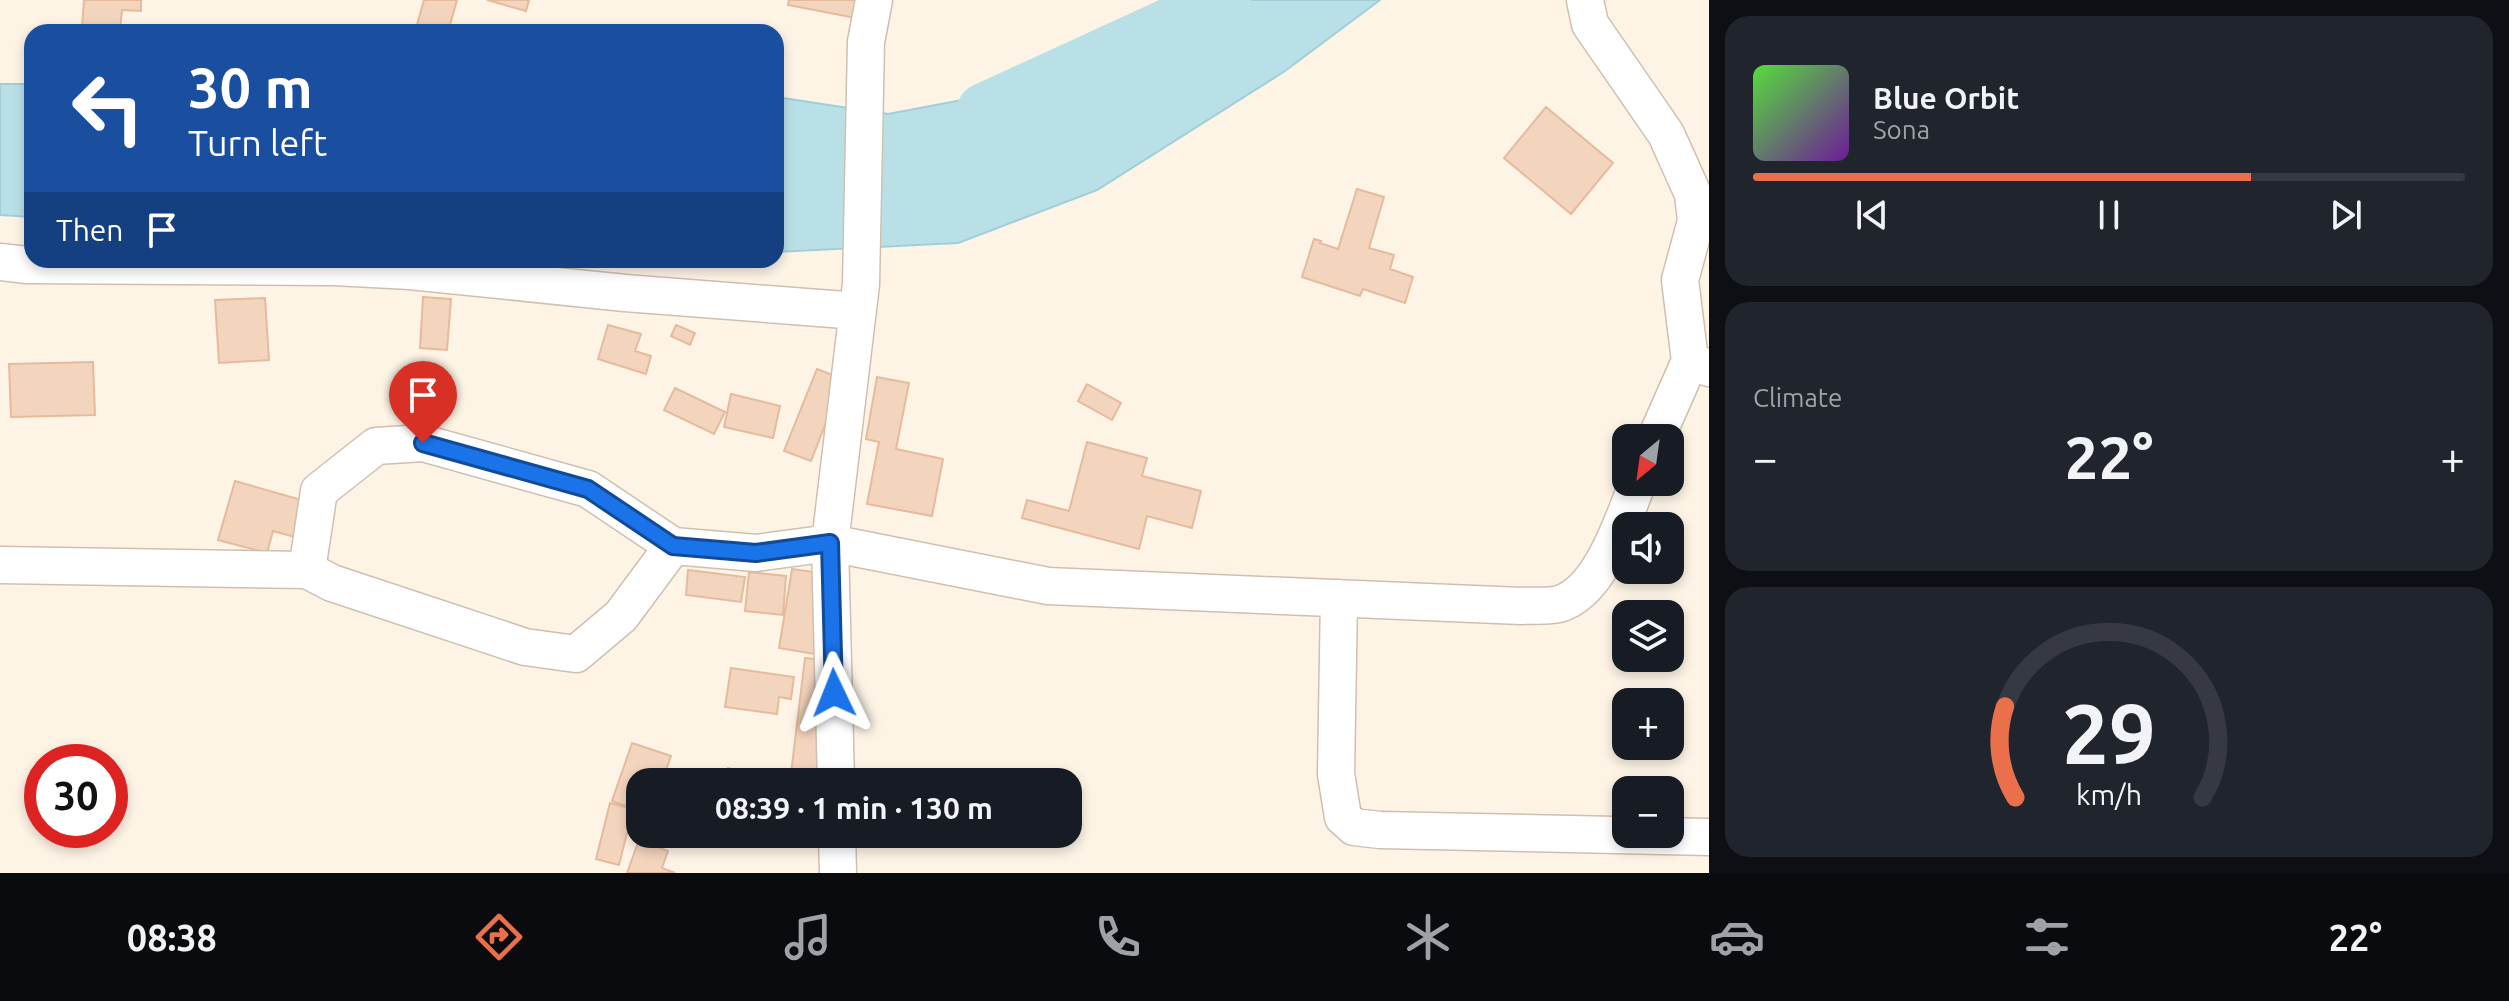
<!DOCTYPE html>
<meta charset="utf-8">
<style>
body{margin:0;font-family:Ubuntu,sans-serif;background:#20242c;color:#f1f3f6;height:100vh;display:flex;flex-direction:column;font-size:30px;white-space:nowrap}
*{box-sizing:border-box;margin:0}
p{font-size:26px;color:#9ea1a6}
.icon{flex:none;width:44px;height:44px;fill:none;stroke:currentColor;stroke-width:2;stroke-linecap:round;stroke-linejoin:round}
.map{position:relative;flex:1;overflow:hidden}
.details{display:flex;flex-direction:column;gap:16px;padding:16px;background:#0d0f14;width:800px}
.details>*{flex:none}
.guide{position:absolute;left:24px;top:24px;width:760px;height:244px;border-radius:24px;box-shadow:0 4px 12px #0003;background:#1a4fa0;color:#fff;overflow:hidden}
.needle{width:52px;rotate:209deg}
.buttons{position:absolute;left:1612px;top:424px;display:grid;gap:16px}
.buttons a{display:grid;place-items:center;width:72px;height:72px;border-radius:16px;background:#171b24;box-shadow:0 4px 12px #0003;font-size:40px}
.speed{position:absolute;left:24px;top:744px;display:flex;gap:16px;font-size:40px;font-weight:700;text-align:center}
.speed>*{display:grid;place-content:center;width:104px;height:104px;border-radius:50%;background:#171b24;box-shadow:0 4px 12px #0003;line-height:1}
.speed .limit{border:12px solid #d22;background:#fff;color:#111}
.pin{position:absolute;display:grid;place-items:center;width:68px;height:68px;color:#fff;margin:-82px -34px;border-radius:50% 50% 50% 0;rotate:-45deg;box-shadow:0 0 8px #0007}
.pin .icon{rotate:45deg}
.me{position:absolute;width:88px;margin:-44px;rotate:358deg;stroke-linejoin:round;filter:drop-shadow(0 0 6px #0008)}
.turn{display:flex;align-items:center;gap:28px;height:168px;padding:0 32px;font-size:36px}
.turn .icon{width:104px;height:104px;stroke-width:2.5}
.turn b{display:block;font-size:56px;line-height:68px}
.then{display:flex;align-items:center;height:76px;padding:0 32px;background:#0003;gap:16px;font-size:30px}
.big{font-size:60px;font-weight:600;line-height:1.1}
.details .tile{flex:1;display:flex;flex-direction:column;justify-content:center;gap:12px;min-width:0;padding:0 28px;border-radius:24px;background:#20242c}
.details .dial{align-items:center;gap:0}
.dial svg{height:208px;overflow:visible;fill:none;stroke:#363941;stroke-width:7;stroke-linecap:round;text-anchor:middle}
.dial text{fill:#f1f3f6;stroke:none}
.song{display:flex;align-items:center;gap:24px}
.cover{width:96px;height:96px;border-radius:12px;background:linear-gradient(135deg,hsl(110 70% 55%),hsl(280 70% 35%))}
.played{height:8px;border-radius:4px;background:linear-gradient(90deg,#e9704a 70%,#363941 70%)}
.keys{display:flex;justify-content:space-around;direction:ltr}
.heat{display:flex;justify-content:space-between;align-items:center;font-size:44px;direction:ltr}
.trip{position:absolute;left:626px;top:768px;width:456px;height:80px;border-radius:24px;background:#171b24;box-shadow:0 4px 12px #0003;font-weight:600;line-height:80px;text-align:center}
.dock{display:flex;height:128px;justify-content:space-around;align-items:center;background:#090b0e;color:#9ea1a6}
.dock .icon{width:56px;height:56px}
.dock .current{color:#e9704a}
.dock b{font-size:36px;color:#f1f3f6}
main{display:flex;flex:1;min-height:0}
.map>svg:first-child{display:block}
</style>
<main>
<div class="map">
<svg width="1709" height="873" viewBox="0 0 1709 873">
<rect width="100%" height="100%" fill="#fdf4e6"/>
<path fill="#bae0e7" stroke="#a0cfd9" stroke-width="2" d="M1224,0H1380L1285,71L1097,190L958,243L776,252V97L888,114L1036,86Z
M0,84H32V217L0,215Z"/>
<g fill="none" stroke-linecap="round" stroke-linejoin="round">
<path stroke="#bae0e7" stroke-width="54" d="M984,110L1224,0"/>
</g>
<path fill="#f3d4bd" stroke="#e6ba9d" stroke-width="2" d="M84,0H141V11L122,10L120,30L82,27Z
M424,0H457L448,32H415Z
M487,0H529L526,11Z
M789,0H864L861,19L788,5Z
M1546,107L1613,163L1571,214L1504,158Z
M1357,189L1384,197L1369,248L1394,255L1390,269L1413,277L1405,303L1363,289L1360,296L1302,277L1314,239L1321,241L1320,243L1338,249Z
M423,297L451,299L447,350L420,348Z
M265,298L269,360L219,363L215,300Z
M608,325L641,334L635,351L651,356L646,374L598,359Z
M676,325L695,333L690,345L671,336Z
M93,362L95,415L11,417L9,364Z
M817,369L843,379L811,461L784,451Z
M877,377L909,383L896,449L943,459L932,516L867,504L879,442L866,439Z
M1087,384L1121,403L1112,420L1078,401Z
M675,388L725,412L714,434L664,410Z
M731,394L780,406L773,438L724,427Z
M1087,442L1147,458L1142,476L1201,491L1192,528L1147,516L1139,549L1022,518L1027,500L1069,511Z
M235,481L312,503L302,539L273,531L267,553L218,540Z
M792,569L828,574L815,654L779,648Z
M688,570L745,577L741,602L686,595Z
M749,572L786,576L783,615L745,611Z
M805,658L833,661L819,782H790Z
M731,668L794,677L791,699L779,697L777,714L725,707Z
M632,743L671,756L662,782H640V811L612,801Z
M728,768L776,782H723Z
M610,803L633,809L619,865L596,859Z
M639,840L668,851L662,868L675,873H627Z"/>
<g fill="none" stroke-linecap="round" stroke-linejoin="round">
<g stroke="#d1bfae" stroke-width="39">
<path id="street" d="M1585,0L1590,24L1666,134L1693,194L1696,221L1680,280L1690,361
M0,262L27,265L334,267L410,271L625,293L858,311
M1656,438L1690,361L1709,368
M0,565L307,570L319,491L376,446L423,443L588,489L673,546L756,553L830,543L1048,586L1521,606C1533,605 1548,607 1559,604C1601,592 1623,519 1638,482
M307,570L332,583L525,647L576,654L621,616L673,546
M1339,598L1336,774L1343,817L1354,827L1380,830L1709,837
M836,782L830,543L861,284L866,42L874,0
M837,834L838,873"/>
</g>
<use href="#street" stroke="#fff" stroke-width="36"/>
</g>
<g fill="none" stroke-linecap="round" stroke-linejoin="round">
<g stroke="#114b97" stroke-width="20">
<path id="route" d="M423,443L588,489L673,546L756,553L830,543L834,693"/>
</g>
<use href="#route" stroke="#1a73e8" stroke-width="14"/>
</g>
</svg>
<div class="buttons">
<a><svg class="needle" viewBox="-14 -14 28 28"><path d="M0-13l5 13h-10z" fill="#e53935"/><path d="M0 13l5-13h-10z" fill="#9ea1a6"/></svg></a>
<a><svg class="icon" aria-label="sound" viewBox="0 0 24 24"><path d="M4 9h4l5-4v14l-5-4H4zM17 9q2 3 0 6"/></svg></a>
<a><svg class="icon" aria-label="layers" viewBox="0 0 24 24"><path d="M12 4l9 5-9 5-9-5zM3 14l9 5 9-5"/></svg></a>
<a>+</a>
<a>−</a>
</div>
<div class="speed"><div class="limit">30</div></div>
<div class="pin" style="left:423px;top:443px;background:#d93025"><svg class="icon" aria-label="arrive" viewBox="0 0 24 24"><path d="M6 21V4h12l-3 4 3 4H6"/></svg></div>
<svg class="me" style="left:834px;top:693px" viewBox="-20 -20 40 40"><path d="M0-17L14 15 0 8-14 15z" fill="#1a73e8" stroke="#fff" stroke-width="4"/></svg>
<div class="trip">08:39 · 1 min · 130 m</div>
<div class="guide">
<div class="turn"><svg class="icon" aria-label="left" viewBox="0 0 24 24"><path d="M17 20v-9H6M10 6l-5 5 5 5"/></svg><div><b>30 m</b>Turn left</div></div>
<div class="then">Then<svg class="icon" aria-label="arrive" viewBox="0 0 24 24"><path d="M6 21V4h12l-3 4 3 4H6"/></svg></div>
</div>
</div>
<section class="details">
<div class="tile">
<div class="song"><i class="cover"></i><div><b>Blue Orbit</b><p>Sona</p></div></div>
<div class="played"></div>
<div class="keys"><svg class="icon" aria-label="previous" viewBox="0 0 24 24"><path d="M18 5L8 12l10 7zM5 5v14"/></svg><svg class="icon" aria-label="pause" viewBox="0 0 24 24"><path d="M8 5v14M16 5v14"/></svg><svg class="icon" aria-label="next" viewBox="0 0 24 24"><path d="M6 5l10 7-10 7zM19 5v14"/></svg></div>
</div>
<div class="tile"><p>Climate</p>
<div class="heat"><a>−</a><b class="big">22°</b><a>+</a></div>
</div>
<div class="tile dial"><svg viewBox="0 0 100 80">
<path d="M14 69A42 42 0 1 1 86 69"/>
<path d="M14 69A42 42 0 0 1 10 34" stroke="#e9704a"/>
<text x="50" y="56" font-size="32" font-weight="700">29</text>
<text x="50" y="72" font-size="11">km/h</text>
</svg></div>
</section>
</main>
<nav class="dock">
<b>08:38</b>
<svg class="icon current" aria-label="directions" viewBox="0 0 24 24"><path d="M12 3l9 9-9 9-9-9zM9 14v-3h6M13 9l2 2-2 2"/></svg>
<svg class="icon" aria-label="music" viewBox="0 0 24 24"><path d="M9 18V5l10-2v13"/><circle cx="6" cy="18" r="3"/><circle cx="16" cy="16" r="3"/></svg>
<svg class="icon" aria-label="phone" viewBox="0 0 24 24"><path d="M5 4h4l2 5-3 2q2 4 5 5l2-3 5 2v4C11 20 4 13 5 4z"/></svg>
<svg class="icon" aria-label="climate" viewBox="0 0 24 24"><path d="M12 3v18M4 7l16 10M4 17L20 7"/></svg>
<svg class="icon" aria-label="car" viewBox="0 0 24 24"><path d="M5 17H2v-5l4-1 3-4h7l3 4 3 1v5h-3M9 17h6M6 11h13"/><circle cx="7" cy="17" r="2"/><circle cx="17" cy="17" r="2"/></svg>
<svg class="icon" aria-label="filters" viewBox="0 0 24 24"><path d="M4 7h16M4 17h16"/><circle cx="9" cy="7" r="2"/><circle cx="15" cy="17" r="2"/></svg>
<b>22°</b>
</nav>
